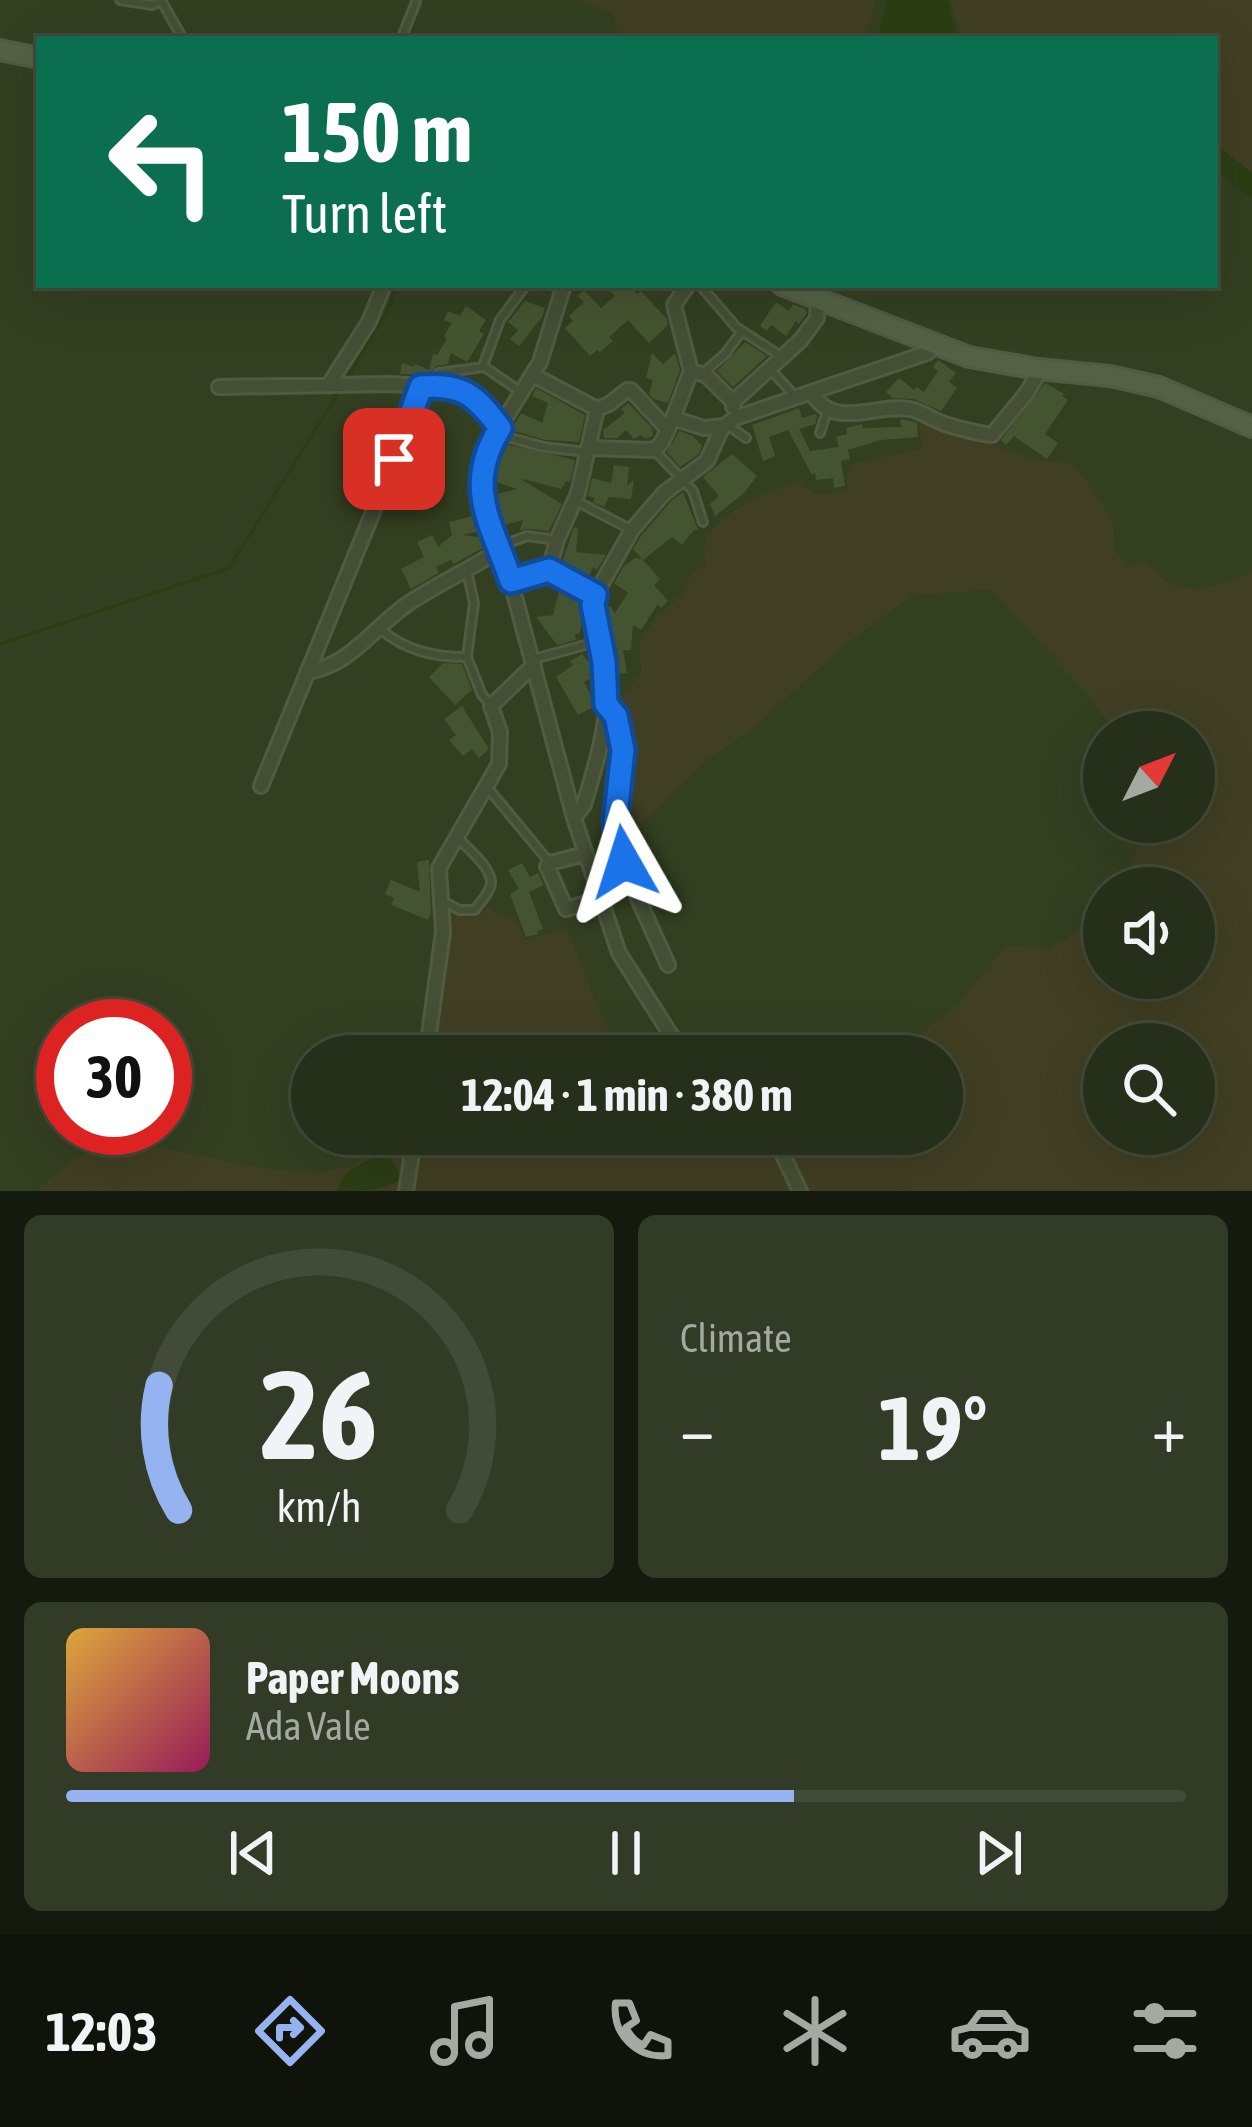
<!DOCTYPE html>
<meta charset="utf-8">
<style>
body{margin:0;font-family:"Asap Condensed",sans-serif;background:#323b26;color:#f1f3f6;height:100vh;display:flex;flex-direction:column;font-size:45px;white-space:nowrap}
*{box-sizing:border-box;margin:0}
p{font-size:39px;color:#a4a9a2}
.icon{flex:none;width:66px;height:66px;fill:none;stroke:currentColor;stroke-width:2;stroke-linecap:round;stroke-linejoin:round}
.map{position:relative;height:1191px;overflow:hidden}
.sheet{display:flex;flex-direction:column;gap:24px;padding:24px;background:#151a0e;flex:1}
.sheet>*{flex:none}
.guide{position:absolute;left:36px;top:36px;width:1182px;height:252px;border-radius:0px;box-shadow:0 12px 48px #0002,0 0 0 3px #424a38;background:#0b6e4f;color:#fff;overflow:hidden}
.needle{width:78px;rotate:48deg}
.tools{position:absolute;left:1083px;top:711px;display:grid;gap:24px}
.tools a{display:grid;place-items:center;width:132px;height:132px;border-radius:50%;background:#262f19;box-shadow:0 12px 48px #0002,0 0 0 3px #424a38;font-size:60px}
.speed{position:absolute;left:36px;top:999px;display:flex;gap:24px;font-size:60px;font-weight:700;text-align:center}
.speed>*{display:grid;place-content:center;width:156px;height:156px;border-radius:50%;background:#262f19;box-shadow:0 12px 48px #0002,0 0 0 3px #424a38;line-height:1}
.speed .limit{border:18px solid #d22;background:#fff;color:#111}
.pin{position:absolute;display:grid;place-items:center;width:102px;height:102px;color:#fff;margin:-51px;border-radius:24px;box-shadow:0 6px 18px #0006}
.me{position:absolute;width:132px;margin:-66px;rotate:354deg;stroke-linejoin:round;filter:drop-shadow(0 0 9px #0008)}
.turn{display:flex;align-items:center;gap:42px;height:252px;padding:0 48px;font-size:54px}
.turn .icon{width:156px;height:156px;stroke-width:2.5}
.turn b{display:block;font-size:84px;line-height:102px}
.big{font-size:90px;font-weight:700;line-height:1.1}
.sheet .card{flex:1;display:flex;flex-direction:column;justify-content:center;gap:18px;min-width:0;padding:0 42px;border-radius:18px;background:#323b26}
.sheet .dial{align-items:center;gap:0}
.dial svg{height:312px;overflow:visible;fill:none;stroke:#424a38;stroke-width:7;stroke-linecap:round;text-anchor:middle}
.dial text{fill:#f1f3f6;stroke:none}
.song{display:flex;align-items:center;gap:36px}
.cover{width:144px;height:144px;border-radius:18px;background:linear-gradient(135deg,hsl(40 70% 55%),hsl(330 70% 35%))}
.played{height:12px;border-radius:6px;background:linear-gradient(90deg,#95b2f1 65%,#424a38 65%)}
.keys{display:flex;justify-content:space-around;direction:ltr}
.heat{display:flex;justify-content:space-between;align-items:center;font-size:66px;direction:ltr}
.sheet .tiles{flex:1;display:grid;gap:24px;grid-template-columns:1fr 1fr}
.card:last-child{grid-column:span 2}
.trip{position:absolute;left:291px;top:1035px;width:672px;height:120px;border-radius:60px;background:#262f19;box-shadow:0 12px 48px #0002,0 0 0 3px #424a38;font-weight:700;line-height:120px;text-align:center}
.tabs{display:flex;height:192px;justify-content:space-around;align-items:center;background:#0f130a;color:#a4a9a2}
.tabs .icon{width:84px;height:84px}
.tabs .on{color:#95b2f1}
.tabs b{font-size:54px;color:#f1f3f6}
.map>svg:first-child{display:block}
</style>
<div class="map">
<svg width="1252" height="1191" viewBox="0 0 1252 1191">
<rect width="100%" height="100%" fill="#333f21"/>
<path fill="#403f23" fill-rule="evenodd" d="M580,0H874L872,19L861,39H620L612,12Z
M950,0H1252V178L1215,151V39H962Z
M927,420L1031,459L1071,464L1084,477L1113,522L1114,549L1129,565L1147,563C1154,570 1163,580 1171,584C1193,596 1231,582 1252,571V1191H809L789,1149L804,1134H942V1056H881L902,1046L954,1009L1007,945L1050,949L1104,915V978H1194V888H1134C1127,855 1136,847 1155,822H1194V732H1115L1092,700L992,590L913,595L851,640L748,732L706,761L625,840L624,817L634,749L620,698L641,673L639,642L657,617L683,593L691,573L706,564C706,557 703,550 705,543C712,515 772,491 797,481L816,495L846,491L848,468L855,463L922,449L919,421ZM1104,1044H1194V1134H1104Z
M488,906L495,913L516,921L525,940L566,929C587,971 597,1016 623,1056H435L449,945L446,912L470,918L480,916Z
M421,1134H766L793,1191H36L66,1166L111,1138L262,1168L316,1173L350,1167L379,1147L416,1159Z"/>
<path fill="#2b3e13" d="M887,0H948L957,39H877Z
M377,1155H385L394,1162L402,1179C385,1191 359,1191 336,1191L346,1173Z"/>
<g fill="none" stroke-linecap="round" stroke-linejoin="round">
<path stroke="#2b3e13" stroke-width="3" d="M347,379L388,310L396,285
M0,644L229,568L342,387"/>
<path stroke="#2b3e13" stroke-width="21" d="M1215,157L1252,186"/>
</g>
<path fill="#455430" d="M605,285H629L637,294L641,291L667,319L668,325L649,343L628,320L609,337L613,341L600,352L597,350L590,356L565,328L573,321L569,316L584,302L578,296L584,290L601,308L615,296Z
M525,301L545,308L542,317L519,346L510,339L518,330L508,322Z
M776,302L789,311L793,304L805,309L807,313L799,324L796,321L786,336L771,325L767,331L760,326Z
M466,306L486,320L479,331L484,334L467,362L451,353L448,364L436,366L430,375L400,374L402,363L414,367L415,364L429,370L433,354L437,355L447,339L444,336L452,323L444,320L448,311L460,316Z
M745,342L767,356L733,387L717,371Z
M652,353L663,364L674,354L676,356L680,370L668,403L653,399L649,394L653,380L646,378Z
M938,360L956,373L949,382L957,388L941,411L913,399L893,398L886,392L899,378L914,390L917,387L924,392L938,371L933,367Z
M1045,383L1064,394L1062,396L1068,400L1045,434L1058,443L1047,459L1014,436L1006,445L1001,440Z
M536,388L585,415L579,442L545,440L511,430L521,413L542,423L548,403L532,396Z
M628,403L652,428L653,436L645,439L641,435L634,439L626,430L617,438H604L603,430L625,413L621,409Z
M799,408L802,418L816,414L817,418L815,424L799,429L810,451L839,447L836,437L847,434L846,428L862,424L863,428L901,427L900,419L917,422L918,437L881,440L848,450L850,459L841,461L845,486L834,488L833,478L816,480L815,473L812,475L788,430L769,437L775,456L763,461L752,425Z
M679,431L693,436L702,446L699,454L680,467L667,452Z
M505,444L575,460L570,482L566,481L561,489L519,478L562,504L549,531L528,529L520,530L523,520L501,526L493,495L517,489L496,482L495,472Z
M732,454L757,476L744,493L715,516L710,504L719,496L703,477Z
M614,465L629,467L627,486L634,480L631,499L609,497L604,507L593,502L595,498L588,496L592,478L611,483Z
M683,492L698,530H694L682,545L672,537L643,560L633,549L641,536L671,501Z
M473,516L481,531L463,535L484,538L486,546L454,564L451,560L436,567L439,573L411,589L401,569L424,557L417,542L432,535L438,547L452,535L449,522Z
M574,527L578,528L576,552L606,555L597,570L593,567L588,579L561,565Z
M635,558L642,559L660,579L654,585L668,601L661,608L658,604L641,630L633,625L631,650H623L627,673L616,674L610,647L617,646L608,635L612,633L606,626L605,610L610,606L615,613L628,593L614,583L624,566Z
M544,579L584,601V615L579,634H575L576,640L557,645L536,617L553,615L559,591L547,585L525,593L523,586Z
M582,654L594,668L589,674L591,678L584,682L596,706L578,715L556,677L573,665L570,661Z
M443,663L462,664L472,690L455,705L429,677Z
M462,706L489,749L479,758L472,749L463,756L449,740L456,735L444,719Z
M429,860L431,912L428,920L391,905L394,898L385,894L391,880L420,892L417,862Z
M522,863L530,877L538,873L544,885L529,892L543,929L537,931L538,934L526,937L510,894L519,889L508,870Z"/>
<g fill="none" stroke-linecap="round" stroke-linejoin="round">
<g stroke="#505b42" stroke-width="12">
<path id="service" d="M120,0L152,5L161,1
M161,0L183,39
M401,39L416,2
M700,285L736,327L782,357
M770,369L796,397
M704,372L725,354L742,331
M433,386L439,373L484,367
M521,392L483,366L500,320L526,285
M729,426L746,438
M820,433L827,411
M500,435L544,447L587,452
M657,453L693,491L703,522
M578,502L630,529
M500,546L527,536L557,540
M467,571L474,603L467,657L482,695L490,704
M513,581L546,571
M380,629C406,651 434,657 467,657
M534,659L596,642
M487,787L550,863
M443,901L459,910H475C480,902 492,891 491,881C489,865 467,848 457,837"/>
</g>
<g stroke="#505b42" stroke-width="18">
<path id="minor" d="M564,285L540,362L506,417L486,461L482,485L484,509L511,582L574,818L619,953L671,1035L691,1056
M691,371L706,375L733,402V407
M533,375L597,409
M328,386L369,322L384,285
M219,387L388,384L452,387L472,396L500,428
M812,393C834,431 876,403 910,409C923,412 933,420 945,424C957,428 981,434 992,435L1025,395L1041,370
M733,402L801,340L817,318L818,299
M597,409L609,404L627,390H631L668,430
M673,418L691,371L674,305L688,285
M589,448L655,450L662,442L673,418L704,428L724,426
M595,595L549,570L557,540L578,493L597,409
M307,672C352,665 373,627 409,603C438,584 470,569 500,550
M606,704C629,734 624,769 618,804C617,815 615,822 617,833C625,878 650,923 668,965
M261,786L380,495L421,387
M574,818L584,805C594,771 608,726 607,691C606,659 590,626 595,595L632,530L664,493L707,461L722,428L735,418L927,353L936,345
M585,854L550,863L547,866L566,909L600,899
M426,1056L443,932L439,868L499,764L500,732L491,706L534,665
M773,1134L800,1191
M406,1191L415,1134"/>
</g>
<g stroke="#505b42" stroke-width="24">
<path id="secondary" d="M0,50L39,58
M782,285L969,357L1038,369L1110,376L1159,387L1252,427"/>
</g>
<use href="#service" stroke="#444f35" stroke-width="6"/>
<use href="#minor" stroke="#444f35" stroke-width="12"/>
<use href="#secondary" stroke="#546243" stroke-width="18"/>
</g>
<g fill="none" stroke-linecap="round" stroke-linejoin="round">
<g stroke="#114b97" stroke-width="30">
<path id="route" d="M394,459L421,387C463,383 476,396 500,428C463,487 492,524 511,581L549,570L595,595L593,605L604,662L606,704L616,716L623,750L615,823L624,862"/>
</g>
<use href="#route" stroke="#1a73e8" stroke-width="21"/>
</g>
</svg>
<div class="tools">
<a><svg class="needle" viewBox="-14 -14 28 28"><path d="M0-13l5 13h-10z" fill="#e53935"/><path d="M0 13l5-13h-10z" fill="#a4a9a2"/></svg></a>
<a><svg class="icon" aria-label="sound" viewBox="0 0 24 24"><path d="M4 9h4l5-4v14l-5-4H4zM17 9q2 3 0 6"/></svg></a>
<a><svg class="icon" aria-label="search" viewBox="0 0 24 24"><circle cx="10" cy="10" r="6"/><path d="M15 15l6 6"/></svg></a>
</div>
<div class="speed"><div class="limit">30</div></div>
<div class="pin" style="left:394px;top:459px;background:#d93025"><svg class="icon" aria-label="arrive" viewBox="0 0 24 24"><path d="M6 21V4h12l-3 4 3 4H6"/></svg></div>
<svg class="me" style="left:624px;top:862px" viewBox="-20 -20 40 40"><path d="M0-17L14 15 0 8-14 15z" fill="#1a73e8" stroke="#fff" stroke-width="4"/></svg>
<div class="trip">12:04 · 1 min · 380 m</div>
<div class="guide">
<div class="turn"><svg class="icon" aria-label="left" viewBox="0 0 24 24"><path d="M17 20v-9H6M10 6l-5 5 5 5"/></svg><div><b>150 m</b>Turn left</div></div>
</div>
</div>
<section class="sheet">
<div class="tiles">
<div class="card dial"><svg viewBox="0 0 100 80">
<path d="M14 69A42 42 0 1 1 86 69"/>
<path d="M14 69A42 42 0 0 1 9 37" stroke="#95b2f1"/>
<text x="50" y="56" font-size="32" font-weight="700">26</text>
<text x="50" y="72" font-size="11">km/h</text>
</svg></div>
<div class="card"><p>Climate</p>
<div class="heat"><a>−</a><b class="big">19°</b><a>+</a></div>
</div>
<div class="card">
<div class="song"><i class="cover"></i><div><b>Paper Moons</b><p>Ada Vale</p></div></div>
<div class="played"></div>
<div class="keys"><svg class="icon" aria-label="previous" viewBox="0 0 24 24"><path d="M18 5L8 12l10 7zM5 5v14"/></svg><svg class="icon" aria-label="pause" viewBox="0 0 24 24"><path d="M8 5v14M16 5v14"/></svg><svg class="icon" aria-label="next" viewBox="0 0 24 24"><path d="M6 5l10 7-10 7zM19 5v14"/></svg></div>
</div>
</div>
</section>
<nav class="tabs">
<b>12:03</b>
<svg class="icon on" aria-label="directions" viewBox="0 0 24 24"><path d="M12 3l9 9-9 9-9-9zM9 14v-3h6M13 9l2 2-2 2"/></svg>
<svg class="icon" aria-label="music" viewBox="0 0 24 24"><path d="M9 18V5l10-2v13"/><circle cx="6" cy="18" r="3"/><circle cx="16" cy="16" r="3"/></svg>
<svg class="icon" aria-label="phone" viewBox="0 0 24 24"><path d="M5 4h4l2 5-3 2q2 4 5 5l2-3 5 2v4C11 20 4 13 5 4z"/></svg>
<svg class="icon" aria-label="climate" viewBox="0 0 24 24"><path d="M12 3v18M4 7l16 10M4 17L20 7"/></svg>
<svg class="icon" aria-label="car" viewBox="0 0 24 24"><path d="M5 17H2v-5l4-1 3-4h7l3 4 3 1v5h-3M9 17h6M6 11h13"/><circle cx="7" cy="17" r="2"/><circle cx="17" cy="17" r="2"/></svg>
<svg class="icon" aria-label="filters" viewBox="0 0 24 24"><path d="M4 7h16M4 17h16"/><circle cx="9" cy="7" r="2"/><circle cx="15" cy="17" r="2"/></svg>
</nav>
